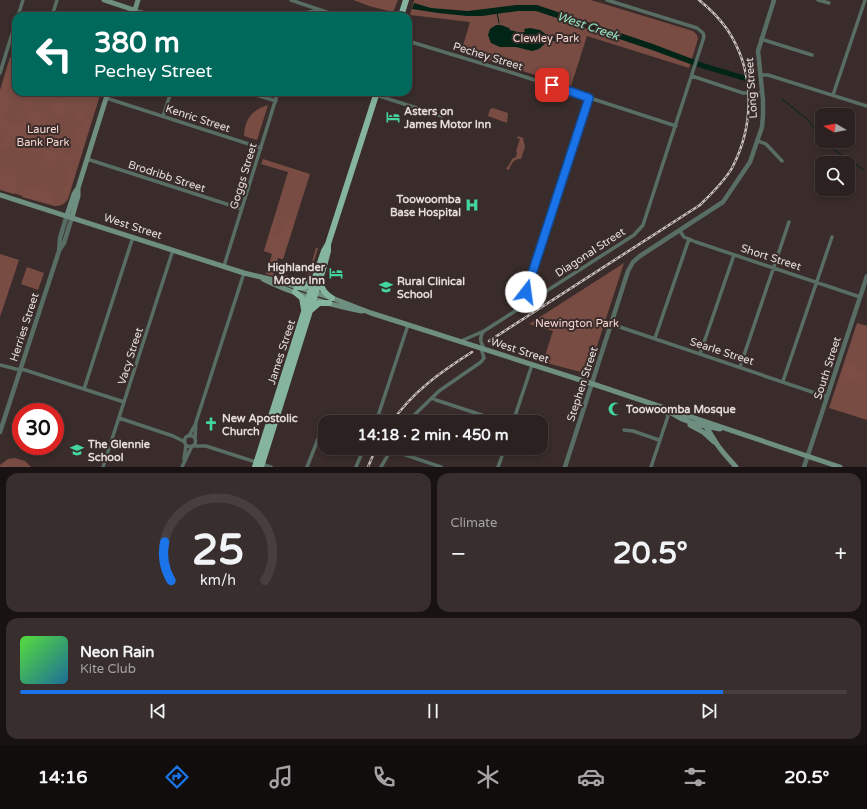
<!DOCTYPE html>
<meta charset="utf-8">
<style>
body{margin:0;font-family:"Varela Round",sans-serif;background:#372e2d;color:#f1f3f6;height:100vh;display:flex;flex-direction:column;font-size:15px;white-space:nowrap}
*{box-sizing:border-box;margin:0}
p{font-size:13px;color:#a6a3a5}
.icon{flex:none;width:22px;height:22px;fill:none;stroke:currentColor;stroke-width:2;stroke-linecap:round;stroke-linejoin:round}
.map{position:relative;height:467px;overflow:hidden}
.panel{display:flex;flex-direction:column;gap:6px;padding:6px;background:#181212;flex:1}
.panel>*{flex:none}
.banner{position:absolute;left:12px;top:12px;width:400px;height:84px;border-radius:12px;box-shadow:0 2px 6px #0003,0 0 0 1px #473e3e;background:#00695c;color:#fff;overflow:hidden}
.needle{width:26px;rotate:279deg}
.controls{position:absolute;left:815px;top:108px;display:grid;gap:8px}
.controls a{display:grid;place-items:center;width:40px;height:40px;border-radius:8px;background:#2b2120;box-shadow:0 2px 6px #0003,0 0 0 1px #473e3e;font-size:20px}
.speed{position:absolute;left:12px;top:403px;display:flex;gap:8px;font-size:20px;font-weight:700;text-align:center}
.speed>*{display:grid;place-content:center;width:52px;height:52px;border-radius:50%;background:#2b2120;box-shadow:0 2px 6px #0003,0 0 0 1px #473e3e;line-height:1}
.speed .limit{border:6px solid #d22;background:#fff;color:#111}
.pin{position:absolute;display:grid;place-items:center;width:34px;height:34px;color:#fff;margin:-17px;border-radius:8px;box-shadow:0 2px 6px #0006}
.me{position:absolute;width:44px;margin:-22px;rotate:15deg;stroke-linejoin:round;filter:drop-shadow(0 0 3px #0008)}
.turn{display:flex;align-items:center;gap:14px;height:84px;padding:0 16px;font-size:18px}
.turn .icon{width:52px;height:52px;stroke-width:2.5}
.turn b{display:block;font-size:28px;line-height:34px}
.big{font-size:30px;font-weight:700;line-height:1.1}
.panel .card{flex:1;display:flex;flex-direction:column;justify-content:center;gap:6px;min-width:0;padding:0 14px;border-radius:12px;background:#372e2d}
.panel .dial{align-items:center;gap:0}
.dial svg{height:104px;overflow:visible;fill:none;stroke:#473e3e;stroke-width:7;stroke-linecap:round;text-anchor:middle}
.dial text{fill:#f1f3f6;stroke:none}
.song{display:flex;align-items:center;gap:12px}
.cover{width:48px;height:48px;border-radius:6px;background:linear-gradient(135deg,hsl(110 70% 55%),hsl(200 70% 35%))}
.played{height:4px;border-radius:2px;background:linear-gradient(90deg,#1a73e8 85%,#473e3e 85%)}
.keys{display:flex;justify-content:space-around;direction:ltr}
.heat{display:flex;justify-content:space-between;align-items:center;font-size:22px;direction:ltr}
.panel .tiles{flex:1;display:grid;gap:6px;grid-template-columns:1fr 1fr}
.card:last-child{grid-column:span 2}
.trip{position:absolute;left:318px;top:415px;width:230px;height:40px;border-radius:12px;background:#2b2120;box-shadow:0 2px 6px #0003,0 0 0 1px #473e3e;font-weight:700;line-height:40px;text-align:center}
.dock{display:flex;height:64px;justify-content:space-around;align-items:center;background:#110d0d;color:#a6a3a5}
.dock .icon{width:28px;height:28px}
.dock .selected{color:#1a73e8}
.dock b{font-size:18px;color:#f1f3f6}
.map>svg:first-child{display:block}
</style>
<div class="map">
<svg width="867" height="467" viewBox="0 0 867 467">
<rect width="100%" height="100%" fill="#392c2a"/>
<path fill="#794c43" d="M353,0H398L393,12L369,6Z
M414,0H591L693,31L697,35L698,39L689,68L587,36L571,86L461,52L470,22L410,15Z
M10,57L16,59V92H101L68,199C64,205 61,206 54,206L0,189V90Z
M268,105L257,140L244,136C245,118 252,110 268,105Z
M493,108L508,113L507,123L488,116L490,109Z
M518,136L523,138L525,147L521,159C514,158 511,164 509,170L506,169L510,163L512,159L516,157L517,152L516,151L520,139L517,138Z
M263,159L310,174L283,259L278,258L273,276L266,274L272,254L264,251L288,172L261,164Z
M316,248H318L309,278L306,282L298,284L277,278L278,273L302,280L304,277L307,278Z
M0,254L19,260L0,317Z
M624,263L588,374L543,362L553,331L529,324Z
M27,267L44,273L38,290L21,284Z
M857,323L867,326V420L829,408Z
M15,458L25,461L31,467H0V465L8,459Z"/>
<path fill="#7b4d44" d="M563,19L577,24L575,27L574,28L560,26Z
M7,72L9,88L5,92L8,101L7,105L12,107H10L8,113H6L5,117L7,118C7,125 16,125 21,123L23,120L19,118L20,115L25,118L27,130L31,136L30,143L31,146L30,147L23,145L18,141L15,142V144L17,147L28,150L29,152L28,153C25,152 21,150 18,149C12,147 5,149 0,146V143L3,142L5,136L2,133L0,135V94Z
M11,88L16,90V92H21L35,96L37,100L32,104C31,111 34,111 39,114C42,116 44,119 46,122L45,126L40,128L34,127L29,116L21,110L23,108H27L28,106L23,100L11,96L9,90Z
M61,102L65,105L67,107L62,118L57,120L53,107L56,103Z
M81,108L84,110V118L90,121C90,128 88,131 86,137C83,145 82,154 79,162H77L80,146C78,144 75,141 73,139C70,133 80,126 84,124L81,121L75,120L73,117L78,109Z
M44,149L58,153L64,158L70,157L72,160L68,162L56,159L47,165C44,161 45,155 43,150Z
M0,168C10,170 16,173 16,185C16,188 14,191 14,194L0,190L1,179Z
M70,169L74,172V178L70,182L71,188L69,195H66L63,191V188L68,184L67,174Z
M40,184L49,188L53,200L57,206L40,202L22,197L24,194L23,187C32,182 35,191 42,191L43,190L39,185Z
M289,219L295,221L283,259L272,256V253L264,251L272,225L276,226L274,236L277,237L286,225L284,224Z
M846,360L860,372L866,375L865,381L861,384L846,380L842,374Z"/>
<path fill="#002517" d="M414,3L431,8L468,11L517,5H537L653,44L703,63L746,76L756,77L757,86H755L745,81L701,68L652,50L536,11H518L482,16H467L438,13L412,9Z
M496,25H501L509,28L510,30L518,32H525L524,29L530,28L540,30L547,35L568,36L570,38L563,41H553L547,42L539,49L532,51L516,47H500L491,43L488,35L490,29Z"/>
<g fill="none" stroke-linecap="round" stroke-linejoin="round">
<path stroke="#002517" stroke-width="1" d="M497,12L499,23
M782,99L807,119L822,137
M825,141L834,150L864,170"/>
<path stroke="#586d63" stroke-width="3.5" d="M291,0L338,16
M818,0L829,3
M134,10L155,16
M18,16L23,0
M52,16L57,0
M302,16L309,12L319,11
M761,39L812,55
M408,41L513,73L676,126
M0,73L16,21
M760,75H768L867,106
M692,76L743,93H762
M246,92L276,101
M376,95L442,116
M833,95L865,0
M106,98L261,148
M163,116L171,92
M758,141L766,144L782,161
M87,159L242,209
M680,231L684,237L696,242L860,297
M224,266L278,92
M531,301L526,293L528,285L589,98
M611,324L827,397
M483,332C479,338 480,343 485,349
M655,338L689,239
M461,341L484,331L634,235L643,225L704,37L703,33L697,28L607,0
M700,354L734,255
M0,365L16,369L25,370L124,402
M740,367L789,222
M783,381L832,237
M84,389L133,237
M432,398L436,400L503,422
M119,418L173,436L185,442
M376,422L408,325
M407,422L439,391L481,362L484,358L481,348
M513,422L532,365
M624,430L633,431L659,440
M184.5 441a5.5 5.5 0 1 1 11 0a5.5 5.5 0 1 1-11 0Z
M189,436L196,423
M195,438L196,422L244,273
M193,446H206L271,467
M391,450L441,467
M184,459L186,445
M103,467L173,250
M182,467L192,446
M307,467L318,439
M356,467L364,448
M381,467L392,448
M498,467L505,448
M651,467L668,416L665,410"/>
<path stroke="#586d63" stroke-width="4.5" d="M60,249L64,243L72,217
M0,432L59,251L60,238L67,215
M565,467L628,271L633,262L640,256L723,202L750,162L762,127L763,115V100L758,51L774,0
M804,467L867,276"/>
<path stroke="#6e8f80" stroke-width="5" d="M104,0L134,10
M133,16L138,0
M0,195L244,273L282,282L332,298L371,313L596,385L840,467
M67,215L74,194L78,188L108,92
M72,217L78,196V188
M263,279C290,293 333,306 362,311
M666,410L682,419L695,424L720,429
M697,420C708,425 712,438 719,447C724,454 730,460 736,467
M690,425L703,432L714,442"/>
<path stroke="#86b59f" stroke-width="6" d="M401,16L406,0
M322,281C320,289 325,294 332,298
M296,287H305L312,280
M295,292L302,298L304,309
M311,310L319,303H329
M255,467L315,277L324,251L328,244L377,92
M261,467L324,266L328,251V246"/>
<g stroke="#cac1bf" stroke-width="2.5">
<path id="rail" d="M489,341L700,205C711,194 724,182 732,168C755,124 755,71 727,29C719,18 709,8 699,0
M392,422C412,392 442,371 472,352
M368,467L376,448"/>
</g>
<use href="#rail" stroke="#392c2a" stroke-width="1" stroke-dasharray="3" stroke-linecap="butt"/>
</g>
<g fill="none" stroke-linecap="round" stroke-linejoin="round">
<g stroke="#114b97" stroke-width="10">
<path id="route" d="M526,292L589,98L552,85"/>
</g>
<use href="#route" stroke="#1a73e8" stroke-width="7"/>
</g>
<defs>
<g id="hotel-bare" transform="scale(1.08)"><path d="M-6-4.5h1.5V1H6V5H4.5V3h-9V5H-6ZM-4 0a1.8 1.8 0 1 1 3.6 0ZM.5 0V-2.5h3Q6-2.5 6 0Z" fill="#43d4a0" stroke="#392c2a" stroke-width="2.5" paint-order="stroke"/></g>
<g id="hospital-bare" transform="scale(1.08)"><path d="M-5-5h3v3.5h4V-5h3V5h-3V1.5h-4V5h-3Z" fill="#43d4a0" stroke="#392c2a" stroke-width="2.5" paint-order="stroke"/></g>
<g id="university-bare" transform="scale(1.08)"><path d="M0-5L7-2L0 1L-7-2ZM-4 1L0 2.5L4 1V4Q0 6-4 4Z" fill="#43d4a0" stroke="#392c2a" stroke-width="2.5" paint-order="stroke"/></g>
<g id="mosque-bare" transform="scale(1.08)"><path d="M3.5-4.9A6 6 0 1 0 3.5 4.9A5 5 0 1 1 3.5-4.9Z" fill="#43d4a0" stroke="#392c2a" stroke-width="2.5" paint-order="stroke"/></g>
<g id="church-bare" transform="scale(1.08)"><path d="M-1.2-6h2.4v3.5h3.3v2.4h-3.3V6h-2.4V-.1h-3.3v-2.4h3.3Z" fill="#43d4a0" stroke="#392c2a" stroke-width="2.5" paint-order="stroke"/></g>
<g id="school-bare" transform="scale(1.08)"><path d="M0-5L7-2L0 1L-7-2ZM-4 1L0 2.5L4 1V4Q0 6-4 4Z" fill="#43d4a0" stroke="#392c2a" stroke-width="2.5" paint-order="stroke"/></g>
</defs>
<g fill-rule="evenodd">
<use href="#hotel-bare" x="393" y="117"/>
<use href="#hospital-bare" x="472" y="205"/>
<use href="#hotel-bare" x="336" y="273"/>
<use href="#university-bare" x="386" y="287"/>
<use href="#mosque-bare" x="615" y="409"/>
<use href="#church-bare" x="211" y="424"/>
<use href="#school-bare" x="77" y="450"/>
</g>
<g text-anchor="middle" stroke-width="4" stroke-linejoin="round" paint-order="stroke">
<g font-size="11" fill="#f7d6d0" stroke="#392c2a">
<text x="546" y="42">Clewley Park</text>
<text x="43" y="133">Laurel<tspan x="43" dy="13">Bank Park</tspan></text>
<text x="577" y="327">Newington Park</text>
</g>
<g font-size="11" fill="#e5dddb" stroke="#392c2a">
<text transform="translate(488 56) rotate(17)" y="4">Pechey Street</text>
<text transform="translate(751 88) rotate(-94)" y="4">Long Street</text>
<text transform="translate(198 118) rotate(18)" y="4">Kenric Street</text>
<text transform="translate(167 176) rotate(18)" y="4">Brodribb Street</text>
<text transform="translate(243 176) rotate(-73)" y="4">Goggs Street</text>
<text transform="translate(133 226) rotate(18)" y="4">West Street</text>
<text transform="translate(590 252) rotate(-33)" y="4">Diagonal Street</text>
<text transform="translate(771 257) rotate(18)" y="4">Short Street</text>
<text transform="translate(24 327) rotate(-72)" y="4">Herries Street</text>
<text transform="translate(520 350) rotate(18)" y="4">West Street</text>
<text transform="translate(722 351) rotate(18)" y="4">Searle Street</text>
<text transform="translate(281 352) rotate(-72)" y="4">James Street</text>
<text transform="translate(130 356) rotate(-72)" y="4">Vacy Street</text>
<text transform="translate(827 368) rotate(-72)" y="4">South Street</text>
<text transform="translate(582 384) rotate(-72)" y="4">Stephen Street</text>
</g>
<g font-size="11" font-weight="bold" fill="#e5dddb" stroke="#392c2a" text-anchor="start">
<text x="404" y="115">Asters on<tspan x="404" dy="13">James Motor Inn</tspan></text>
<text x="461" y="203" text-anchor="end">Toowoomba<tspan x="461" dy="13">Base Hospital</tspan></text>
<text x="325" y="271" text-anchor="end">Highlander<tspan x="325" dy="13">Motor Inn</tspan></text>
<text x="397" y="285">Rural Clinical<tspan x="397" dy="13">School</tspan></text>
<text x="626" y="413">Toowoomba Mosque</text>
<text x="222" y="422">New Apostolic<tspan x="222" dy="13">Church</tspan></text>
<text x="88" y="448">The Glennie<tspan x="88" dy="13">School</tspan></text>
</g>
<g font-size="12" font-style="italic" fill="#95e7c3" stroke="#392c2a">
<text transform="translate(588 26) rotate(19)" y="4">West Creek</text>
</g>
</g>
</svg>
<div class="controls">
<a><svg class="needle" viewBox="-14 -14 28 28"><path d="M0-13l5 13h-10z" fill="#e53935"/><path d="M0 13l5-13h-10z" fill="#a6a3a5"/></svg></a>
<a><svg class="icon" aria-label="search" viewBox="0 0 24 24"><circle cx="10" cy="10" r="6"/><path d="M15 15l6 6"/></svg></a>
</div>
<div class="speed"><div class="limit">30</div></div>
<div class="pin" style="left:552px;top:85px;background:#d93025"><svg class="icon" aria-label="arrive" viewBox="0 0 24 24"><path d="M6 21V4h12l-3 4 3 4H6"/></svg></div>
<svg class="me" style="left:526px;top:292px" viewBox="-20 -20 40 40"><circle r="19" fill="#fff"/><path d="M0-13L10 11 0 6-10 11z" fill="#1a73e8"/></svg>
<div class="trip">14:18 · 2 min · 450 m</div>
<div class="banner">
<div class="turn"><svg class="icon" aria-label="left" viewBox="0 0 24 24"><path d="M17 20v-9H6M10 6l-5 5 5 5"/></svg><div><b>380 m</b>Pechey Street</div></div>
</div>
</div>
<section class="panel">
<div class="tiles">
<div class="card dial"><svg viewBox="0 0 100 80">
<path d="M14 69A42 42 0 1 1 86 69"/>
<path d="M14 69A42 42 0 0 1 9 39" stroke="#1a73e8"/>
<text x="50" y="56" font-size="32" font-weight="700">25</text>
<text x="50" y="72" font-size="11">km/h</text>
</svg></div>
<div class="card"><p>Climate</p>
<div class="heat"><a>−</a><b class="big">20.5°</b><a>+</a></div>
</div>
<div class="card">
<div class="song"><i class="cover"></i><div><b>Neon Rain</b><p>Kite Club</p></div></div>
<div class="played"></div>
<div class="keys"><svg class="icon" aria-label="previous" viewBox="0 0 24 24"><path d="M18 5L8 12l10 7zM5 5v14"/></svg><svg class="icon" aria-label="pause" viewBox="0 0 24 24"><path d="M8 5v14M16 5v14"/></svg><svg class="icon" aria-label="next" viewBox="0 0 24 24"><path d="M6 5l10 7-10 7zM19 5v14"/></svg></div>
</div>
</div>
</section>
<nav class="dock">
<b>14:16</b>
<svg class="icon selected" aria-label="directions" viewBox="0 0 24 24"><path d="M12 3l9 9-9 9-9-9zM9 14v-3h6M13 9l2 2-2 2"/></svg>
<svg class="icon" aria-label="music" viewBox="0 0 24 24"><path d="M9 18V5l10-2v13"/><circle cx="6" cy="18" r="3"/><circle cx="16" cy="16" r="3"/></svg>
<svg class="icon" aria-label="phone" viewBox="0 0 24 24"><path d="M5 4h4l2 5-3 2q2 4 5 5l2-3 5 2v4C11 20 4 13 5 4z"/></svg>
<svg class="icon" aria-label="climate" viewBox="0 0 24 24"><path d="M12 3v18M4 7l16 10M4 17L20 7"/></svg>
<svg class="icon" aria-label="car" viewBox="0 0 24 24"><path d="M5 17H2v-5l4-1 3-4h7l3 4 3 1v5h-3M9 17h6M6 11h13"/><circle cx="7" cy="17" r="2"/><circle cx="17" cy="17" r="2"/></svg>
<svg class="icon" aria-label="filters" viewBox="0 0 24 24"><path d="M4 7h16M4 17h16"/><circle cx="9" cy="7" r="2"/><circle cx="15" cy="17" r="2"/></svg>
<b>20.5°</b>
</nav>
